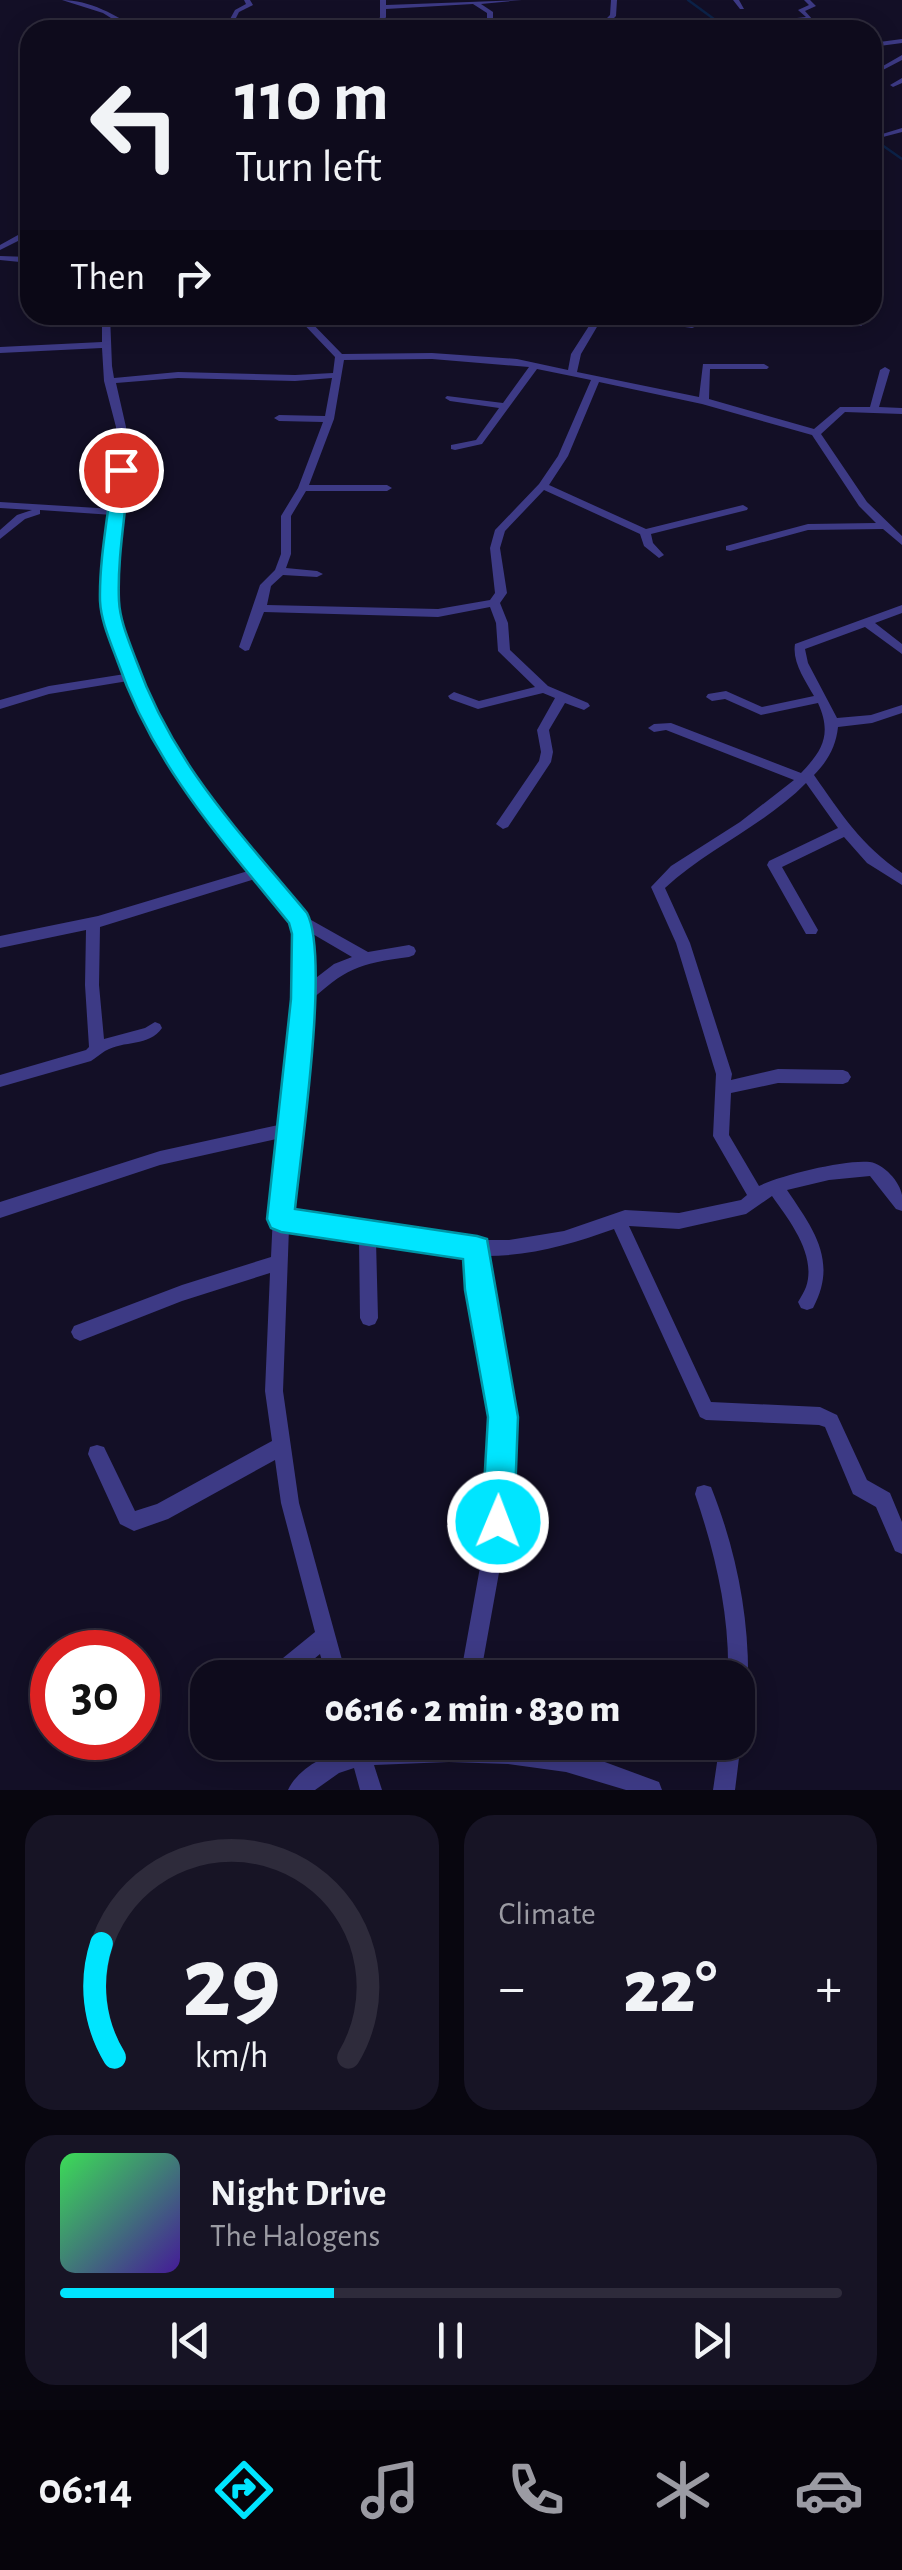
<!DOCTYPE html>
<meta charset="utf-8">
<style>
body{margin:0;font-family:"Alegreya Sans",sans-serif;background:#171425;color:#f1f3f6;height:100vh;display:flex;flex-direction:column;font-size:38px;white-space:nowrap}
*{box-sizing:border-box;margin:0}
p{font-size:32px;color:#9b9ba3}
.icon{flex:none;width:55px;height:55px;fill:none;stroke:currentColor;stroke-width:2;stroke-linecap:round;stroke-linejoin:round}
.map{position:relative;height:1790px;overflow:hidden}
.drawer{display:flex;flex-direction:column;gap:25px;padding:25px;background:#08060f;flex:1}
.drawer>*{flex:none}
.hud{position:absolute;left:20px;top:20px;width:862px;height:305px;border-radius:30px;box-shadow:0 5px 25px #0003,0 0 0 2px #2e2b3b;background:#0e0b1c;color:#f1f3f6;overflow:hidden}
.speed{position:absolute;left:30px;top:1630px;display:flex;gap:20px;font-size:50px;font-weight:700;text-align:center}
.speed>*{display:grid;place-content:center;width:130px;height:130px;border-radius:50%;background:#0e0b1c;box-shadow:0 5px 25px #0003,0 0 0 2px #2e2b3b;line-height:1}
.speed .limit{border:15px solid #d22;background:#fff;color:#111}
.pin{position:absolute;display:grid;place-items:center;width:85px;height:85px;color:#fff;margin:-42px;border:5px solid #fff;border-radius:50%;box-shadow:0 2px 10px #0007}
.me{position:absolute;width:110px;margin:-55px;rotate:1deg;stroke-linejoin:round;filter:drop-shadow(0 0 8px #0008)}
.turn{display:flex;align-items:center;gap:35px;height:210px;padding:0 50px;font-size:45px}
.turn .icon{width:130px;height:130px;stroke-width:2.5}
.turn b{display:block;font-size:70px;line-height:85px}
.then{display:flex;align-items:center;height:95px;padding:0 50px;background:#0003;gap:20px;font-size:38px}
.big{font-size:75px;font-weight:800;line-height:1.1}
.drawer .tile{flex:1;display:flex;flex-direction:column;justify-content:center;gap:15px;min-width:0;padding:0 35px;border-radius:30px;background:#171425}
.drawer .dial{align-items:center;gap:0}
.dial svg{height:260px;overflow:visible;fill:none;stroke:#2e2b3b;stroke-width:7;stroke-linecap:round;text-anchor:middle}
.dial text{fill:#f1f3f6;stroke:none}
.song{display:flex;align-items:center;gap:30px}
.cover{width:120px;height:120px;border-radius:15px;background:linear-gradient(135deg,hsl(130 70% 55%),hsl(260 70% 35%))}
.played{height:10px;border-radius:5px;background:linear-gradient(90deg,#00e5ff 35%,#2e2b3b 35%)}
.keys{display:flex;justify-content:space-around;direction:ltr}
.heat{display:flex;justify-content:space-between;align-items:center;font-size:55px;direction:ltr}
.drawer .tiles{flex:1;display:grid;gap:25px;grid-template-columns:1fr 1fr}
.tile:last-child{grid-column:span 2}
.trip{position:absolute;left:190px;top:1660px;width:565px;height:100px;border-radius:30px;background:#0e0b1c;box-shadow:0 5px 25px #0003,0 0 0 2px #2e2b3b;font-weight:800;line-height:100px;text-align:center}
.tabs{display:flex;height:160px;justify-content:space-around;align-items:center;background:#06040b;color:#9b9ba3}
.tabs .icon{width:70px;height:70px}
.tabs .on{color:#00e5ff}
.tabs b{font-size:45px;color:#f1f3f6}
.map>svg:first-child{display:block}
</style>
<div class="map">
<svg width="902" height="1790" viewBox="0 0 902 1790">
<rect width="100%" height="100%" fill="#130f26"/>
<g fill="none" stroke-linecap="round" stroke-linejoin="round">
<path stroke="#0c2248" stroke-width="2.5" d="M688,0L729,30
M872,138L902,159"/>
<path fill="#3d3a85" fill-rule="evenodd" d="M62,0C89,0 117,15 138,30H130L103,13Z
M244,0H250L253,5L239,12L230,30H224L235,10L246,4Z
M380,0H386V5L522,0L481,4L493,12V20L490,22H455L457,19L487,18V13L473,4L386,9V17L380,30H374L380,17Z
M611,0H617L616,16L607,25L659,30L598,29V27L610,15Z
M733,0H739L744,9H740Z
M804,0H810L816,6L805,11L813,20L772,23L769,21L806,17L798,10L809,5Z
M902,39V43L872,47V43Z
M902,55V60L881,71L876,70Z
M902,78V83L893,87L890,85Z
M902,128V132L883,137L879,135Z
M27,230H30V235L0,250V245Z
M0,256L30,257V263L0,260Z
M102,315H110L112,366L114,378L178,372L295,375L333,373L335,357L295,315H304L342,354L432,353L517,359L568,370L571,354L596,315H604L581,354L577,372L699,397L703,364H764L769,367L767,369H710L709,399L814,429L840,407H870L880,370L885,367L890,370L879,407L902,408V414L845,412L821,434L867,502L902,536V545L883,529L808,530L730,551L726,550V546L808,524L876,523L859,506L812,435L702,404L599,382L568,456L549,485L646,529L743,505L748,508L747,510L651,534L653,543L664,555L659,558L644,546L640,534L544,490L505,531L500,548L507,593L500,603L508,623L510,650L548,686L588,703L590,706L584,710L565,703L549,730L553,752L551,762L508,827L503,829L496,824L539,761L541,752L537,730L555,698L543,693L478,709L450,699L448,696L454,692L479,701L535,687L498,651L496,623L490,607L438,617L264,612L249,650L245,651L239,647L260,585L275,570L281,554V516L298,488L323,422L279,421L274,418L279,415L325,416L332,378L295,381L178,378L116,383L126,427L124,512L114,570L120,625L149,708L170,747L237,840L304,916L368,952L409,945L414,947L416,951L414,955L409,957C357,964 346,968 307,1004L302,1100L289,1213L467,1240H509L564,1231L625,1210L679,1213L741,1200L747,1195L713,1136L716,1074L676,943L651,887L671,866L740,822L794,780L666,730L654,732L648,728L654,724L671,723L801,773C823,750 832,734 818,703L761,715L725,699L712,701L706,697L708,694L726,691L762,707L814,696C805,680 792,662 795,644L902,605V613L875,623L902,644V654L865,627L805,649L808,663L837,718L871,715L902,705V713L872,723L838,727C836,746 828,761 814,775C842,815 861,845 902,873V885L867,863L844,837L782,867L818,930L816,934H806L767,865L769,861L838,828L806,783C765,825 708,848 665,888L690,943L732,1074L731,1080L778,1069L843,1070L848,1072L851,1077L848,1082L843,1084L778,1083L731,1093L729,1135L759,1186C780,1175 847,1159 870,1162C884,1164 900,1182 902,1195C902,1201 902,1206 902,1211L896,1209L870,1176L829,1180L787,1190C814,1230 838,1261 813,1308L807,1310L801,1308L798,1302C801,1297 804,1292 806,1287C817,1255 789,1220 772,1196L746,1214L679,1229L629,1226L711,1402L820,1407L837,1415L867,1480L890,1493L902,1522V1554L895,1551L876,1507L853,1494L825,1427L819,1425L706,1420L700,1417L614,1229C572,1244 531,1256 486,1256L488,1290L512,1429L508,1523L480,1678H460L488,1523L494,1429L470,1290L469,1256L376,1241L378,1318L375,1324L369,1326L363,1324L360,1318L359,1239L289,1228L283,1391L299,1503L347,1678H327L320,1654L291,1678H264L267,1671L315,1632L281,1503L275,1460L168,1519L134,1531L120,1524L88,1454L90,1447L97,1445L104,1447L135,1511L157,1504L272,1441L265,1391L270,1273L182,1301L80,1341L74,1338L71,1332L74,1326L182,1285L271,1257L274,1193L281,1138L160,1165L0,1218V1202L160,1151L283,1124L297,934L293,921L255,879L100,927L99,985L104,1039L145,1028L155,1022L160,1024L162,1028C149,1047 124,1040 105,1051C100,1054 96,1058 91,1061L0,1087V1075L86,1050L89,1047L85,985L86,930L0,948V936L98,916L248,871C202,818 150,747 128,681L49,694L0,709V700L49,686L125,674L108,625L104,570L113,515L40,510V514L25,519L0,539V530L17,515L32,510L0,508V502L114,509L116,427L104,381L102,348L0,353V347L102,342ZM432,359L529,367L503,403L447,396L445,398L450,401L499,408L476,440L451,445V449L455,450L482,444L537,369L591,380L558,456L539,484L495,530L490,548L495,593L490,600L438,609L267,605L271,586L283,575L317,577L323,574L317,571L286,568L291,554V516L306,491H387L392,488L387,485H309L334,419L344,360ZM311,933L352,957L334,964L308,984Z
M617,315H640L691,322L695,321L696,315H704L702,324L692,328L621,318Z
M792,315H818L861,320L865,323L861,326L796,318Z
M704,1485L711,1487C737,1552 750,1620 748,1689L745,1696L738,1699V1678H728C730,1614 715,1553 695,1494L697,1487Z
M738,1734L741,1742L735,1790H713L720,1742H738Z
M347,1742L368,1744L505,1742L537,1746L594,1758L659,1782L662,1790H626L566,1772L508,1764L449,1762L374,1765L382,1790H360L354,1768L339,1773L315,1790H288C298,1768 326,1755 348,1748Z"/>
</g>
<path fill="#00e5ff" stroke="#0095a6" stroke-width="2.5" d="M121,465L129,470C126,512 117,558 119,601C120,621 129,641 136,660C173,764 238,830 307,913C330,957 301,1150 295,1209L477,1236L487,1239L518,1417L514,1522L509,1534L498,1538L487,1534L482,1522L488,1417L465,1290L463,1259L281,1232L271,1228L267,1219L291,999L292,934L289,923C220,838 153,765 117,660C110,641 101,621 100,601C99,558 109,512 113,470Z"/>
</svg>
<div class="speed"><div class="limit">30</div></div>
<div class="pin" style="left:121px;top:470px;background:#d93025"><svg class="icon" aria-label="arrive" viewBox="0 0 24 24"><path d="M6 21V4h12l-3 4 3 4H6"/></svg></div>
<svg class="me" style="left:498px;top:1522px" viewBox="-20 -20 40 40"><circle r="17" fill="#00e5ff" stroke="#fff" stroke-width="3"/><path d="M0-11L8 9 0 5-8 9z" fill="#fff"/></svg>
<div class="trip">06:16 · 2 min · 830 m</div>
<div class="hud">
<div class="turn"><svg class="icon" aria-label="left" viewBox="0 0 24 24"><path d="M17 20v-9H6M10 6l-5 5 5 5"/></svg><div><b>110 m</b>Turn left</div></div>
<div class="then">Then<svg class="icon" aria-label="right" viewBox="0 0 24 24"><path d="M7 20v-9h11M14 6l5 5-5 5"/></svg></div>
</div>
</div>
<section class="drawer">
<div class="tiles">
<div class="tile dial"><svg viewBox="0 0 100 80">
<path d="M14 69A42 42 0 1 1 86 69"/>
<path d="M14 69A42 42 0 0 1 10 34" stroke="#00e5ff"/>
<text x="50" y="56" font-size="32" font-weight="700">29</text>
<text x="50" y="72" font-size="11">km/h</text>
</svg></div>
<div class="tile"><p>Climate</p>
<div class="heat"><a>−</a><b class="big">22°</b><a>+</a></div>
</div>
<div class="tile">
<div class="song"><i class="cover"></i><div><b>Night Drive</b><p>The Halogens</p></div></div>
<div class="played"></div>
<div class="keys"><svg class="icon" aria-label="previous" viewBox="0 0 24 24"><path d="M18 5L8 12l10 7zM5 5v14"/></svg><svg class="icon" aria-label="pause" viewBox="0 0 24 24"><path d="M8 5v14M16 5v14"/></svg><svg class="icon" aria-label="next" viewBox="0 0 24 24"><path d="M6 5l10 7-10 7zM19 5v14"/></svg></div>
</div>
</div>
</section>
<nav class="tabs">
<b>06:14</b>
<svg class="icon on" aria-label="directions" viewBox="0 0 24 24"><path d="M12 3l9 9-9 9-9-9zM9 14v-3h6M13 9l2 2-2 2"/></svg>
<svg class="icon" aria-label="music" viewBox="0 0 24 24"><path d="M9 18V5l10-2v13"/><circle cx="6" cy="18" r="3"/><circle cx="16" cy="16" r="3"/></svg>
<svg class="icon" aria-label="phone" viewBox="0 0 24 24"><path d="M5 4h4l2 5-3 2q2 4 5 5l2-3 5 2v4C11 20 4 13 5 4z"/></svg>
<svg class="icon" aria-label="climate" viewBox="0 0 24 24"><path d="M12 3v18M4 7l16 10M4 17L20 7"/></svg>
<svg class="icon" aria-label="car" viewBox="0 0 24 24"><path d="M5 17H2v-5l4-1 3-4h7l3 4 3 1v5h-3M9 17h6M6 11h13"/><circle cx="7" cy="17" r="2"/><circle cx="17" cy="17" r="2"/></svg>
</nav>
